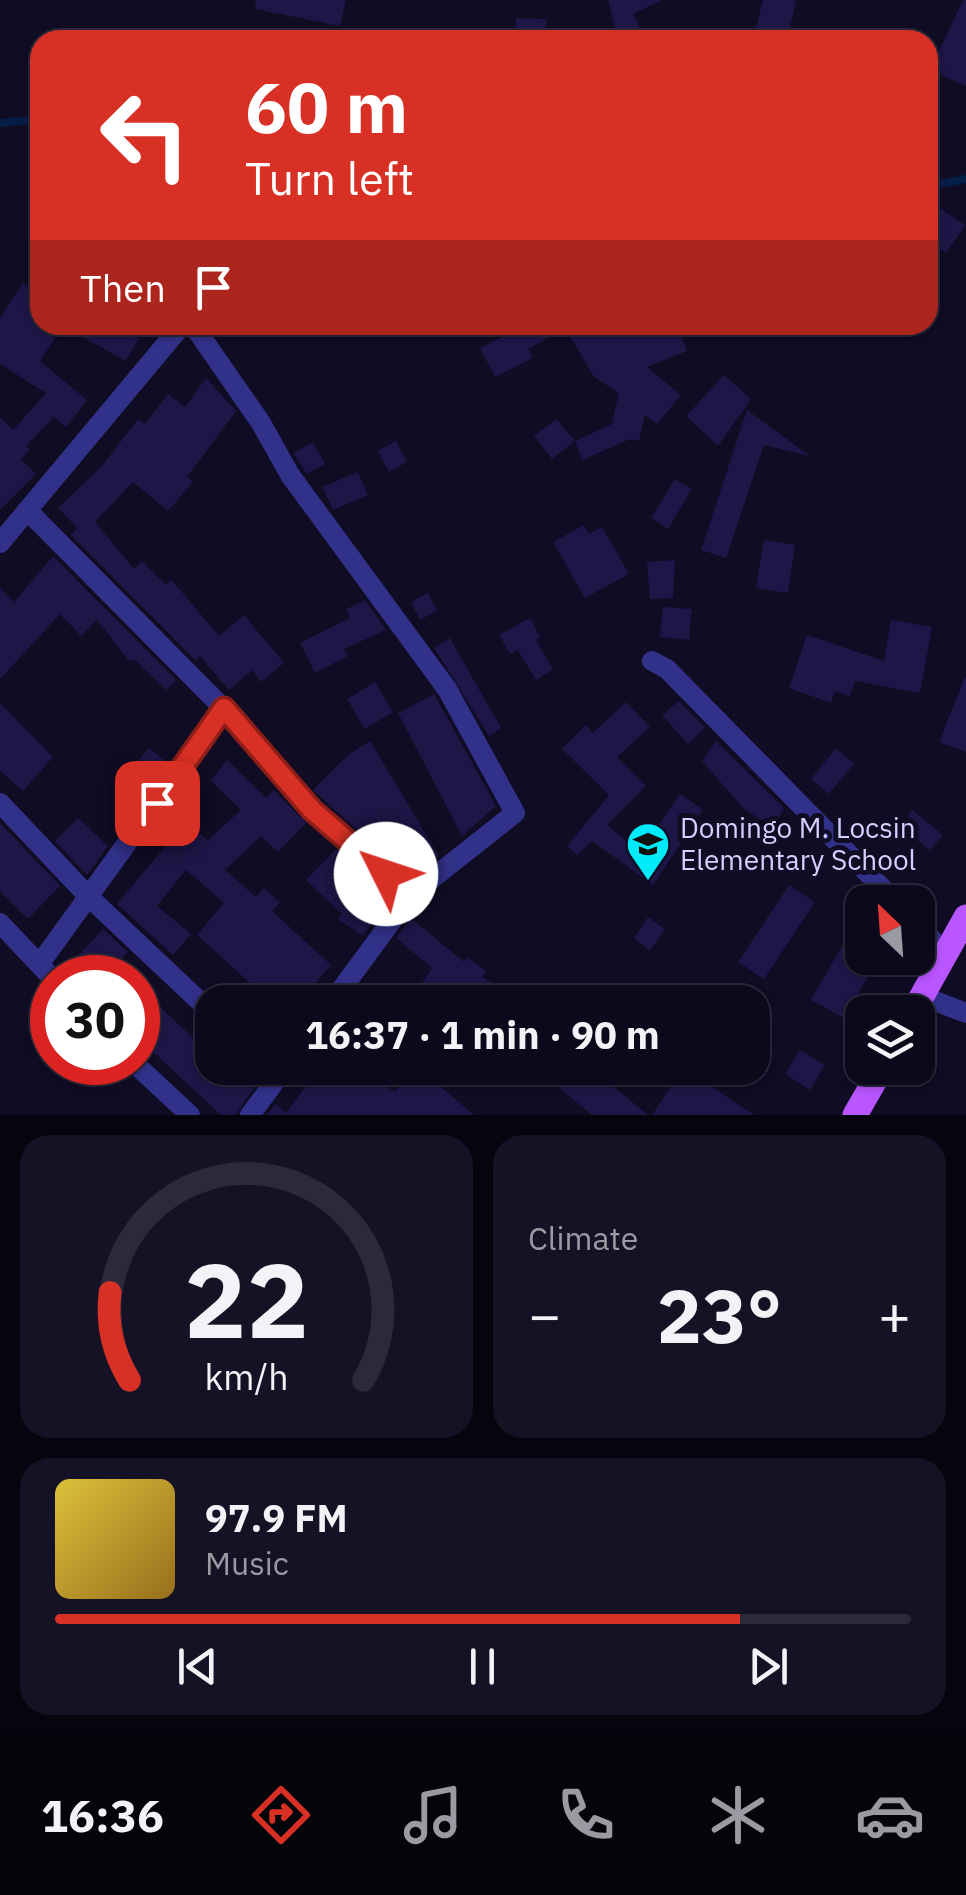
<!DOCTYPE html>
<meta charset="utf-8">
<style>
body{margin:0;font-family:"IBM Plex Sans",sans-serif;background:#141224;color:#f1f3f6;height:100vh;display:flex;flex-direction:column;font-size:38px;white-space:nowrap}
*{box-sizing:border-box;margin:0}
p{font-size:32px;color:#9a9aa3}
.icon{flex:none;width:55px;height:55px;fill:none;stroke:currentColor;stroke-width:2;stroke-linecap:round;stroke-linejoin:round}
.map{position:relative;height:1115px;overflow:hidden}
.details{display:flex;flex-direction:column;gap:20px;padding:20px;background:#06050f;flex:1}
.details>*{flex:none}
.guide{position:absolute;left:30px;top:30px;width:908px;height:305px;border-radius:30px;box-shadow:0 2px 8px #0004,0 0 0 2px #2b2a3a;background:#d93025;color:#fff;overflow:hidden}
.needle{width:65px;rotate:335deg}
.tools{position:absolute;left:845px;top:885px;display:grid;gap:20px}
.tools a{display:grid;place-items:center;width:90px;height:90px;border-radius:20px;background:#0b091b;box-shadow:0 2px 8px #0004,0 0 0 2px #2b2a3a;font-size:50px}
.speed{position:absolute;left:30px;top:955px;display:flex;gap:20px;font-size:50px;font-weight:700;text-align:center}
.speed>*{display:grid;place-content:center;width:130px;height:130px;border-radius:50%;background:#0b091b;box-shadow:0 2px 8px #0004,0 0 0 2px #2b2a3a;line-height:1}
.speed .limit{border:15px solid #d22;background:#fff;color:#111}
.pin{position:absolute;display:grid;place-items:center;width:85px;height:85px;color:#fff;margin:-42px;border-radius:20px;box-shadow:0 5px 15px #0006}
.me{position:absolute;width:110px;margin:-55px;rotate:311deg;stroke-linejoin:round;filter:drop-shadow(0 0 8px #0008)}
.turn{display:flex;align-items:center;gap:35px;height:210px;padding:0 50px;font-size:45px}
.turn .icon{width:130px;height:130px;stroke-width:2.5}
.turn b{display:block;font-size:70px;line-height:85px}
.then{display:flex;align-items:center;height:95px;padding:0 50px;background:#0003;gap:20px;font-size:38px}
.big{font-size:75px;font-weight:700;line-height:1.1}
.details .card{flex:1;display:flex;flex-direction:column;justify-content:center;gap:15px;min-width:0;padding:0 35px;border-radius:30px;background:#141224}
.details .dial{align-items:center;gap:0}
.dial svg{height:260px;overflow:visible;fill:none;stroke:#2b2a3a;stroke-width:7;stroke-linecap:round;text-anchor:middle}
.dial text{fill:#f1f3f6;stroke:none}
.song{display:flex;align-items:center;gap:30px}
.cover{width:120px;height:120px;border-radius:15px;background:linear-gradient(135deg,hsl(50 70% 55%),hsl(40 70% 35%))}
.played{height:10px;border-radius:5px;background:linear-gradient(90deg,#d93025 80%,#2b2a3a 80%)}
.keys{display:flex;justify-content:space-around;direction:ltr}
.heat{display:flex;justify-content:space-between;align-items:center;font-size:55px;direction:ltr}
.details .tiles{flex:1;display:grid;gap:20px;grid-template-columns:1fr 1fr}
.card:last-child{grid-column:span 2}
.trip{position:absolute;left:195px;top:985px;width:575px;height:100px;border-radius:30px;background:#0b091b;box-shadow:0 2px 8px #0004,0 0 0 2px #2b2a3a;font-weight:700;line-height:100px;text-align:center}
.dock{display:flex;height:160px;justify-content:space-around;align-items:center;background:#04040b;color:#9a9aa3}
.dock .icon{width:70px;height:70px}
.dock .current{color:#d93025}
.dock b{font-size:45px;color:#f1f3f6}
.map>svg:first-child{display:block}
</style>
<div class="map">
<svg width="966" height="1115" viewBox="0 0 966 1115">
<rect width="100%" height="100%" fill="#0f0c24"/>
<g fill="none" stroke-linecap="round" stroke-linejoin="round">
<path stroke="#041e45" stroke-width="8" d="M0,123L40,119
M928,186L966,179"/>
</g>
<path fill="#1e1647" d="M256,0H346L340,26L255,9Z
M608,0H662L633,14L646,40H618Z
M763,0H796L787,40H753Z
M963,0H966V86L930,70Z
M516,18L546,19L545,40H515Z
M940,208L965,225L946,253L928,241V217Z
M23,283L40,293V325H144L134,336L139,338L126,361L63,326L40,361L87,400L66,427L54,417L26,446L30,450L21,459L36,474L0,510V417L13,430L46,393L0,364V318Z
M526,325H677L687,351L647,367L681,395L657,424L645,415L639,441L630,439L582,460L575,441L612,424L619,393L594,377L565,328L528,349L533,358L495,377L480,348Z
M724,375L751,399L718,446L686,416Z
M206,378L236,411L187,477L193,482L168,511L133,482L95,522L134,569L142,561L166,585L171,579L219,636L244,615L284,663L261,682L252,670L229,690L200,656L196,661L71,535L77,528L58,508L102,466L138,419L145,424L168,394L185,407Z
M747,410L810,456L764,445L726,558L701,550Z
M556,419L575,441L552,459L534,436Z
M396,441L407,462L389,472L378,451Z
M313,442L325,464L307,474L293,453Z
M358,472L368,495L333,510L322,487Z
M675,479L692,489L668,529L651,518Z
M584,525L589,534L602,527L629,574L585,598L553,542Z
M764,540L795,545L788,593L756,588Z
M53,556L176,680L166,690L134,659L130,662L97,620L81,636L60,614L0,679V588L14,602Z
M675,560L673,598L650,599L647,562Z
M428,593L437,611L420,620L411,602Z
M365,600L386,630L344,649L348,656L315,673L300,643L350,618L346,609Z
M663,607L692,609L689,640L660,637Z
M530,618L540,637L536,640L553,669L536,680L518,650L510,654L499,635Z
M891,620L932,627L920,693L855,681L850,696L835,691L831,703L789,688L807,635L884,661Z
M450,638L501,728L489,736L434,648Z
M965,677H966V752L939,742Z
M375,682L393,712L365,729L347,699Z
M434,694L496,806L462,836L398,713Z
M679,701L705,728L688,744L662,715Z
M626,702L650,727L617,757L646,786L607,825L640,852L680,794L703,810L653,885L592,841L577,855L567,846L609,795L562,749L586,725L593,733Z
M0,703L53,757L23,791L0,771Z
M370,741L439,856L410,878L313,790L349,754Z
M716,741L784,808L773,828L743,808L702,761Z
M149,748L168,763L150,787L130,770Z
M836,748L854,764L829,794L811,779Z
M227,760L266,798L274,790L306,823L278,852L261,836L225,870L256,897L264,888L280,902L272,911L331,965L300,1002H271L197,935L224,903L186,870L157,906L191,934L173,955L117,904L185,823L208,840L241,810L211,781Z
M911,809L943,835L930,850L903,829Z
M78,818L108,846L87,875L55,841Z
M0,823L60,886L28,919L0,891Z
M336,849L391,898L363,936L338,919L342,914L306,880Z
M789,885L815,902L764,979L738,962Z
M648,917L665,929L650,951L634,938Z
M411,918L464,962L467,957L486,971L482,977L528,1002H409L432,968L396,938Z
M103,929L128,952L114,967L124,978H65L64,971Z
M842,946L875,964L844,1018L811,1000Z
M138,987L212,1055V1068H233L255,1086L236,1115H221L138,1038Z
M800,1050L825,1065L810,1090L785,1074Z
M319,1068H359L395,1092L412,1068H454L441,1087L474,1115H267L276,1104L286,1113Z
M535,1068H591L648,1115H592Z
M683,1068H712L703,1081L754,1115H652Z"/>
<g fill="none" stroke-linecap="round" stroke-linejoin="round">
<path stroke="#313189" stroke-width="20" d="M193,325L261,423L290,475L447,689L515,813L410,896L332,1002
M27,510L224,709L41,962
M0,543L182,325
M652,661L667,669L896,902
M224,709L312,810L410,896
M0,803L89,897L212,1013
M0,923L52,978
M918,925L945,953
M922,996L966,1013
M133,1062L190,1115
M250,1115L285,1068"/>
<path stroke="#b956ff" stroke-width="25" d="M913,1012L966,917
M855,1115L882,1068"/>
</g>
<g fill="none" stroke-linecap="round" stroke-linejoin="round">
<g stroke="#8d1f18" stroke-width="25">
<path id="route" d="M157,803L224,708L312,810L386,874"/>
</g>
<use href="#route" stroke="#d93025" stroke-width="18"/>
</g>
<defs>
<g id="school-pin" transform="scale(2.25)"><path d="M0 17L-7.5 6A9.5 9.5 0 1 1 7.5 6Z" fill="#00ebfa" stroke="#0f0c24"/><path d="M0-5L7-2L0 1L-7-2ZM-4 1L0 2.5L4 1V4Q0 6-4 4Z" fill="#111"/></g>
</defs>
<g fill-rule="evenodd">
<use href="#school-pin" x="648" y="844"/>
</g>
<g text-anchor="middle" stroke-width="10" stroke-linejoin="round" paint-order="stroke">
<g font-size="28" fill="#d3cfff" stroke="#0f0c24" text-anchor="start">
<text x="680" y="838">Domingo M. Locsin<tspan x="680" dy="32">Elementary School</tspan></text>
</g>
</g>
</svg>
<div class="tools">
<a><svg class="needle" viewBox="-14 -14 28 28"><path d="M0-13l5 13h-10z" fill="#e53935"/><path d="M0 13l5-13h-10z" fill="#9a9aa3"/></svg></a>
<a><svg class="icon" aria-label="layers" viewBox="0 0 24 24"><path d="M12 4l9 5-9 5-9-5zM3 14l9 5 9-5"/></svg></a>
</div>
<div class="speed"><div class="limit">30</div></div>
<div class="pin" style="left:157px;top:803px;background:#d93025"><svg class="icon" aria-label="arrive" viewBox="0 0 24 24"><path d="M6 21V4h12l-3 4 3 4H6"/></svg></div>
<svg class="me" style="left:386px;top:874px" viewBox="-20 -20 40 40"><circle r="19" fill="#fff"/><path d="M0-13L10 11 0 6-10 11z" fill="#d93025"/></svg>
<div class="trip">16:37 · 1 min · 90 m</div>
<div class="guide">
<div class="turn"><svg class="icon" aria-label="left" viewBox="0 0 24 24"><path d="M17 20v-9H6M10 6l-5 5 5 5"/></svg><div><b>60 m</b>Turn left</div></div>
<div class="then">Then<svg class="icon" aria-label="arrive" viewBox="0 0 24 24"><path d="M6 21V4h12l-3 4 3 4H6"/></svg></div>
</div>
</div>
<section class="details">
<div class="tiles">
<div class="card dial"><svg viewBox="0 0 100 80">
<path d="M14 69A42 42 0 1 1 86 69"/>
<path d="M14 69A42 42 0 0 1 8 42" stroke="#d93025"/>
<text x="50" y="56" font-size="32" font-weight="700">22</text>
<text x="50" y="72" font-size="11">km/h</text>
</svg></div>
<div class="card"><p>Climate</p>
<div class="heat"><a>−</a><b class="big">23°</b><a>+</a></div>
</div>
<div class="card">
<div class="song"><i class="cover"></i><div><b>97.9 FM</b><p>Music</p></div></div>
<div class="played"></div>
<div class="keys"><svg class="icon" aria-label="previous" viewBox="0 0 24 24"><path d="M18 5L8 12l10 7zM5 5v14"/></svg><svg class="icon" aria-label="pause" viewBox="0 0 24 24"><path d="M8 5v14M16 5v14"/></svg><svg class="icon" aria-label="next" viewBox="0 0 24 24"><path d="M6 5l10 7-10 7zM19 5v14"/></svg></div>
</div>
</div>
</section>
<nav class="dock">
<b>16:36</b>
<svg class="icon current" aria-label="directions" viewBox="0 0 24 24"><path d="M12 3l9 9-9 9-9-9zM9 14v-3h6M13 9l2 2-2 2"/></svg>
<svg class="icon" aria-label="music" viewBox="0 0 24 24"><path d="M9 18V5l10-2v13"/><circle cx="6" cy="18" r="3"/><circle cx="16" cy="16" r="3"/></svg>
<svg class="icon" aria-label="phone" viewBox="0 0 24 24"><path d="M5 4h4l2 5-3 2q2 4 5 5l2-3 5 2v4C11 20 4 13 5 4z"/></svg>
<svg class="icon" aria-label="climate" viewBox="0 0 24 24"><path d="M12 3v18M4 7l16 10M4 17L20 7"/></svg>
<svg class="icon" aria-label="car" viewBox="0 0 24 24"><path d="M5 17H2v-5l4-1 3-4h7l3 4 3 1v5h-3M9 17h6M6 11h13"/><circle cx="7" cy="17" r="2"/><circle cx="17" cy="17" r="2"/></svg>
</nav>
